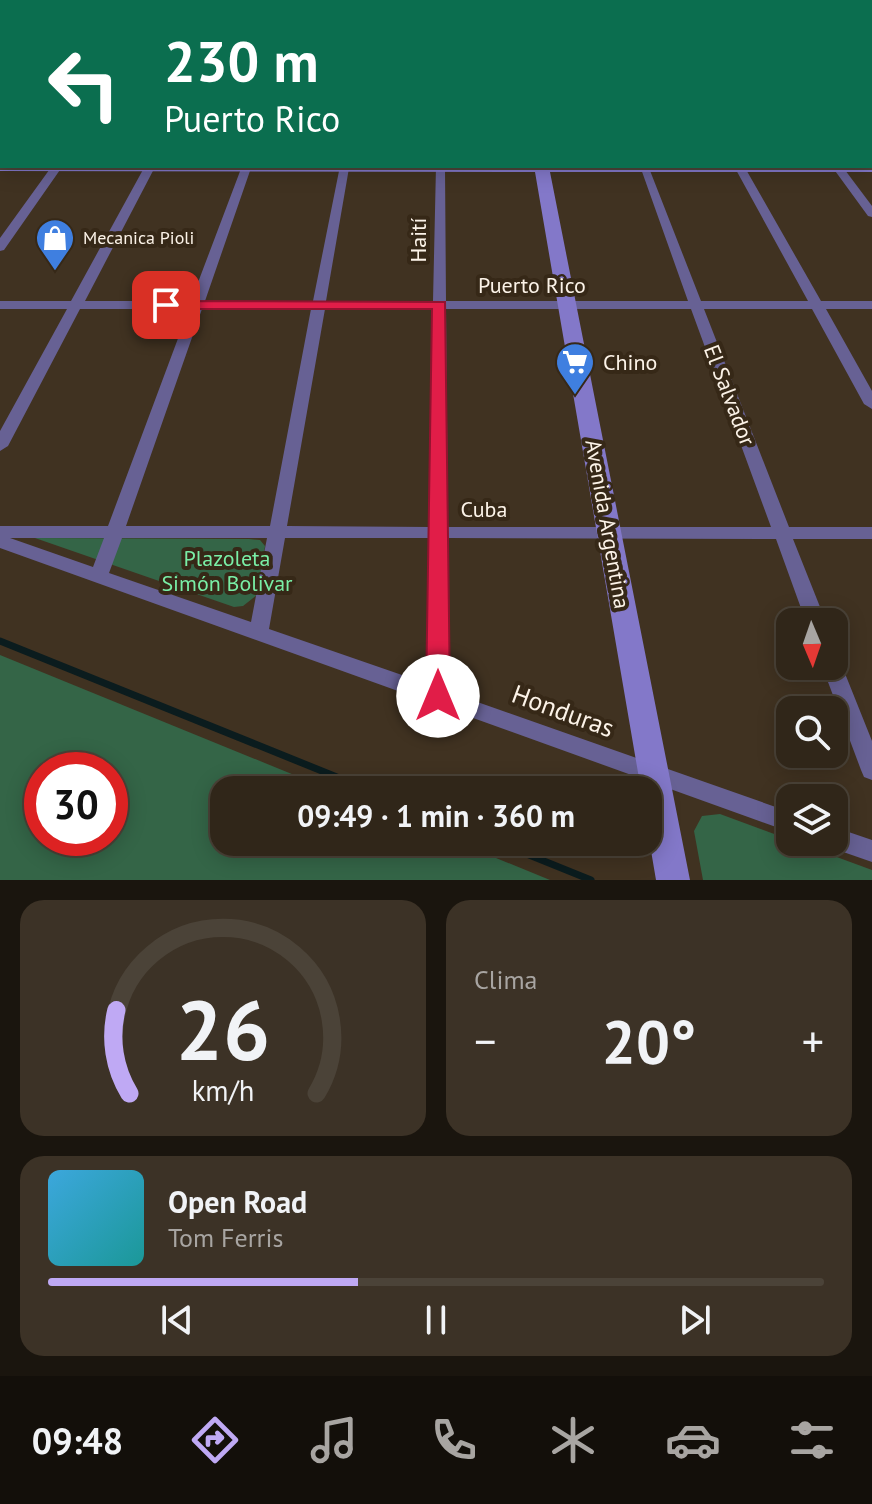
<!DOCTYPE html>
<html lang="es">
<meta charset="utf-8">
<style>
body{margin:0;font-family:"PT Sans",sans-serif;background:#3c3226;color:#f1f3f6;height:100vh;display:flex;flex-direction:column;font-size:30px;white-space:nowrap}
*{box-sizing:border-box;margin:0}
p{font-size:26px;color:#a8a5a2}
.icon{flex:none;width:44px;height:44px;fill:none;stroke:currentColor;stroke-width:2;stroke-linecap:round;stroke-linejoin:round}
.map{position:relative;height:880px;overflow:hidden}
.side{display:flex;flex-direction:column;gap:20px;padding:20px;background:#1a150e;flex:1}
.side>*{flex:none}
.top-card{position:absolute;left:0px;top:0px;width:872px;height:168px;box-shadow:0 4px 20px #0003,0 0 0 2px #4b4338;background:#0b6e4f;color:#fff;overflow:hidden}
.needle{width:52px;rotate:178deg}
.controls{position:absolute;left:776px;top:608px;display:grid;gap:16px}
.controls a{display:grid;place-items:center;width:72px;height:72px;border-radius:16px;background:#302619;box-shadow:0 4px 20px #0003,0 0 0 2px #4b4338;font-size:40px}
.speed{position:absolute;left:24px;top:752px;display:flex;gap:16px;font-size:40px;font-weight:700;text-align:center}
.speed>*{display:grid;place-content:center;width:104px;height:104px;border-radius:50%;background:#302619;box-shadow:0 4px 20px #0003,0 0 0 2px #4b4338;line-height:1}
.speed .limit{border:12px solid #d22;background:#fff;color:#111}
.pin{position:absolute;display:grid;place-items:center;width:68px;height:68px;color:#fff;margin:-34px;border-radius:16px;box-shadow:0 4px 12px #0006}
.me{position:absolute;width:88px;margin:-44px;rotate:0deg;stroke-linejoin:round;filter:drop-shadow(0 0 6px #0008)}
.turn{display:flex;align-items:center;gap:28px;height:168px;padding:0 32px;font-size:36px}
.turn .icon{width:104px;height:104px;stroke-width:2.5}
.turn b{display:block;font-size:56px;line-height:68px}
.big{font-size:60px;font-weight:600;line-height:1.1}
.side .card{flex:1;display:flex;flex-direction:column;justify-content:center;gap:12px;min-width:0;padding:0 28px;border-radius:24px;background:#3c3226}
.side .dial{align-items:center;gap:0}
.dial svg{height:208px;overflow:visible;fill:none;stroke:#4b4338;stroke-width:7;stroke-linecap:round;text-anchor:middle}
.dial text{fill:#f1f3f6;stroke:none}
.song{display:flex;align-items:center;gap:24px}
.cover{width:96px;height:96px;border-radius:12px;background:linear-gradient(135deg,hsl(200 70% 55%),hsl(180 70% 35%))}
.played{height:8px;border-radius:4px;background:linear-gradient(90deg,#bfa9f4 40%,#4b4338 40%)}
.keys{display:flex;justify-content:space-around;direction:ltr}
.heat{display:flex;justify-content:space-between;align-items:center;font-size:44px;direction:ltr}
.side .tiles{flex:1;display:grid;gap:20px;grid-template-columns:1fr 1fr}
.card:last-child{grid-column:span 2}
.trip{position:absolute;left:210px;top:776px;width:452px;height:80px;border-radius:24px;background:#302619;box-shadow:0 4px 20px #0003,0 0 0 2px #4b4338;font-weight:600;line-height:80px;text-align:center}
.dock{display:flex;height:128px;justify-content:space-around;align-items:center;background:#130f0a;color:#a8a5a2}
.dock .icon{width:56px;height:56px}
.dock .active{color:#bfa9f4}
.dock b{font-size:36px;color:#f1f3f6}
.map>svg:first-child{display:block}
</style>
<div class="map">
<svg width="872" height="880" viewBox="0 0 872 880">
<rect width="100%" height="100%" fill="#403221"/>
<path fill="#346547" fill-rule="evenodd" d="M188,0H538L543,2H185Z
M542,0H872V164L870,2Z
M35,538L249,539L260,540L265,546L257,595L243,606L234,607Z
M0,655L331,790H224V842H457L550,880H0ZM110,770V838H42V770Z
M720,814L872,870V880H703L694,831L702,816Z"/>
<g fill="none" stroke-linecap="round" stroke-linejoin="round">
<path stroke="#0b1c1e" stroke-width="7" d="M0,641L369,790
M497,842L591,880"/>
<path stroke="#9a8e80" stroke-width="2" stroke-dasharray="1 3" stroke-linecap="butt" d="M548,0L552,2"/>
<path stroke="#676194" stroke-width="4" d="M446,0L461,2"/>
<path fill="#676194" fill-rule="evenodd" d="M52,166L62,167L4,250L0,251V238Z
M145,166L155,167L85,301H191L242,166L251,168L205,301H313L340,166L349,168L326,301H433L436,166L445,168L446,301H688L640,166L649,168L701,301H808L735,168L744,166L821,301H872V309H826L872,391V409L864,404L812,309H704L789,527H872V539H793L826,622H806L776,539L448,538L449,692L790,812V832L0,548V526H108L189,309H80L8,446L0,451V431L67,309H0V301H71ZM202,309H311L270,526H126ZM325,309H433L430,527L287,526ZM446,309H691L771,527H448ZM10,538H104L93,567ZM122,538H267L251,622L109,573ZM285,538H430L428,684L269,629Z
M834,166H842L872,206V217L868,216L833,168Z
M834,659L839,660L842,666L872,741V780L864,777L861,770L822,666H834Z
M834,827L872,840V862L826,846L824,842H834Z"/>
<path fill="#8378c9" fill-rule="evenodd" d="M154,0H167L153,2Z
M2,80V88L0,89V81Z
M0,163L2,166L872,164V172H550L690,880H656L648,833V790H641L535,172L0,171Z"/>
</g>
<path fill="#e11d48" stroke="#92132f" stroke-width="2" d="M161,301L445,302L450,696L447,703H430L426,696L432,309H166L159,305Z"/>
<defs>
<g id="shop-pin" transform="scale(2)"><path d="M0 17L-7.5 6A9.5 9.5 0 1 1 7.5 6Z" fill="#3f7fe0" stroke="#362817"/><path d="M-5-2.5h2.3a2.7 3.5 0 0 1 5.4 0H5L5.5 6h-11ZM-1.5-2.5h3a1.5 2.3 0 0 0-3 0Z" fill="#fff"/></g>
<g id="supermarket-pin" transform="scale(2)"><path d="M0 17L-7.5 6A9.5 9.5 0 1 1 7.5 6Z" fill="#3f7fe0" stroke="#362817"/><path d="M-6-5.5h2.5l.6 2H6L4.5 2H-2.5L-4.4-4H-6ZM-1.5 3.2a1.3 1.3 0 1 0 .1 0ZM3 3.2a1.3 1.3 0 1 0 .1 0Z" fill="#fff"/></g>
</defs>
<g fill-rule="evenodd">
<use href="#shop-pin" x="55" y="238"/>
<use href="#supermarket-pin" x="575" y="362"/>
</g>
<g text-anchor="middle" stroke-width="8" stroke-linejoin="round" paint-order="stroke">
<g font-size="18" fill="#fcf3e8" stroke="#362817" text-anchor="start">
<text x="83" y="244">Mecanica Pioli</text>
</g>
<g font-size="22" fill="#fcf3e8" stroke="#362817">
<text transform="translate(418 240) rotate(-90)" y="8">Haití</text>
<text x="532" y="293">Puerto Rico</text>
<text transform="translate(730 395) rotate(69)" y="8">El Salvador</text>
<text x="484" y="517">Cuba</text>
<text transform="translate(608 524) rotate(80)" y="8">Avenida Argentina</text>
</g>
<g font-size="22" fill="#fcf3e8" stroke="#362817" text-anchor="start">
<text x="603" y="370">Chino</text>
</g>
<g font-size="22" fill="#79eea6" stroke="#362817">
<text x="227" y="566">Plazoleta<tspan x="227" dy="25">Simón Bolivar</tspan></text>
</g>
<g font-size="26" fill="#fcf3e8" stroke="#362817">
<text transform="translate(563 711) rotate(20)" y="9">Honduras</text>
</g>
</g>
</svg>
<div class="controls">
<a><svg class="needle" viewBox="-14 -14 28 28"><path d="M0-13l5 13h-10z" fill="#e53935"/><path d="M0 13l5-13h-10z" fill="#a8a5a2"/></svg></a>
<a><svg class="icon" aria-label="search" viewBox="0 0 24 24"><circle cx="10" cy="10" r="6"/><path d="M15 15l6 6"/></svg></a>
<a><svg class="icon" aria-label="layers" viewBox="0 0 24 24"><path d="M12 4l9 5-9 5-9-5zM3 14l9 5 9-5"/></svg></a>
</div>
<div class="speed"><div class="limit">30</div></div>
<div class="pin" style="left:166px;top:305px;background:#d93025"><svg class="icon" aria-label="arrive" viewBox="0 0 24 24"><path d="M6 21V4h12l-3 4 3 4H6"/></svg></div>
<svg class="me" style="left:438px;top:696px" viewBox="-20 -20 40 40"><circle r="19" fill="#fff"/><path d="M0-13L10 11 0 6-10 11z" fill="#e11d48"/></svg>
<div class="trip">09:49 · 1 min · 360 m</div>
<div class="top-card">
<div class="turn"><svg class="icon" aria-label="left" viewBox="0 0 24 24"><path d="M17 20v-9H6M10 6l-5 5 5 5"/></svg><div><b>230 m</b>Puerto Rico</div></div>
</div>
</div>
<section class="side">
<div class="tiles">
<div class="card dial"><svg viewBox="0 0 100 80">
<path d="M14 69A42 42 0 1 1 86 69"/>
<path d="M14 69A42 42 0 0 1 9 37" stroke="#bfa9f4"/>
<text x="50" y="56" font-size="32" font-weight="700">26</text>
<text x="50" y="72" font-size="11">km/h</text>
</svg></div>
<div class="card"><p>Clima</p>
<div class="heat"><a>−</a><b class="big">20°</b><a>+</a></div>
</div>
<div class="card">
<div class="song"><i class="cover"></i><div><b>Open Road</b><p>Tom Ferris</p></div></div>
<div class="played"></div>
<div class="keys"><svg class="icon" aria-label="previous" viewBox="0 0 24 24"><path d="M18 5L8 12l10 7zM5 5v14"/></svg><svg class="icon" aria-label="pause" viewBox="0 0 24 24"><path d="M8 5v14M16 5v14"/></svg><svg class="icon" aria-label="next" viewBox="0 0 24 24"><path d="M6 5l10 7-10 7zM19 5v14"/></svg></div>
</div>
</div>
</section>
<nav class="dock">
<b>09:48</b>
<svg class="icon active" aria-label="directions" viewBox="0 0 24 24"><path d="M12 3l9 9-9 9-9-9zM9 14v-3h6M13 9l2 2-2 2"/></svg>
<svg class="icon" aria-label="music" viewBox="0 0 24 24"><path d="M9 18V5l10-2v13"/><circle cx="6" cy="18" r="3"/><circle cx="16" cy="16" r="3"/></svg>
<svg class="icon" aria-label="phone" viewBox="0 0 24 24"><path d="M5 4h4l2 5-3 2q2 4 5 5l2-3 5 2v4C11 20 4 13 5 4z"/></svg>
<svg class="icon" aria-label="climate" viewBox="0 0 24 24"><path d="M12 3v18M4 7l16 10M4 17L20 7"/></svg>
<svg class="icon" aria-label="car" viewBox="0 0 24 24"><path d="M5 17H2v-5l4-1 3-4h7l3 4 3 1v5h-3M9 17h6M6 11h13"/><circle cx="7" cy="17" r="2"/><circle cx="17" cy="17" r="2"/></svg>
<svg class="icon" aria-label="filters" viewBox="0 0 24 24"><path d="M4 7h16M4 17h16"/><circle cx="9" cy="7" r="2"/><circle cx="15" cy="17" r="2"/></svg>
</nav>
